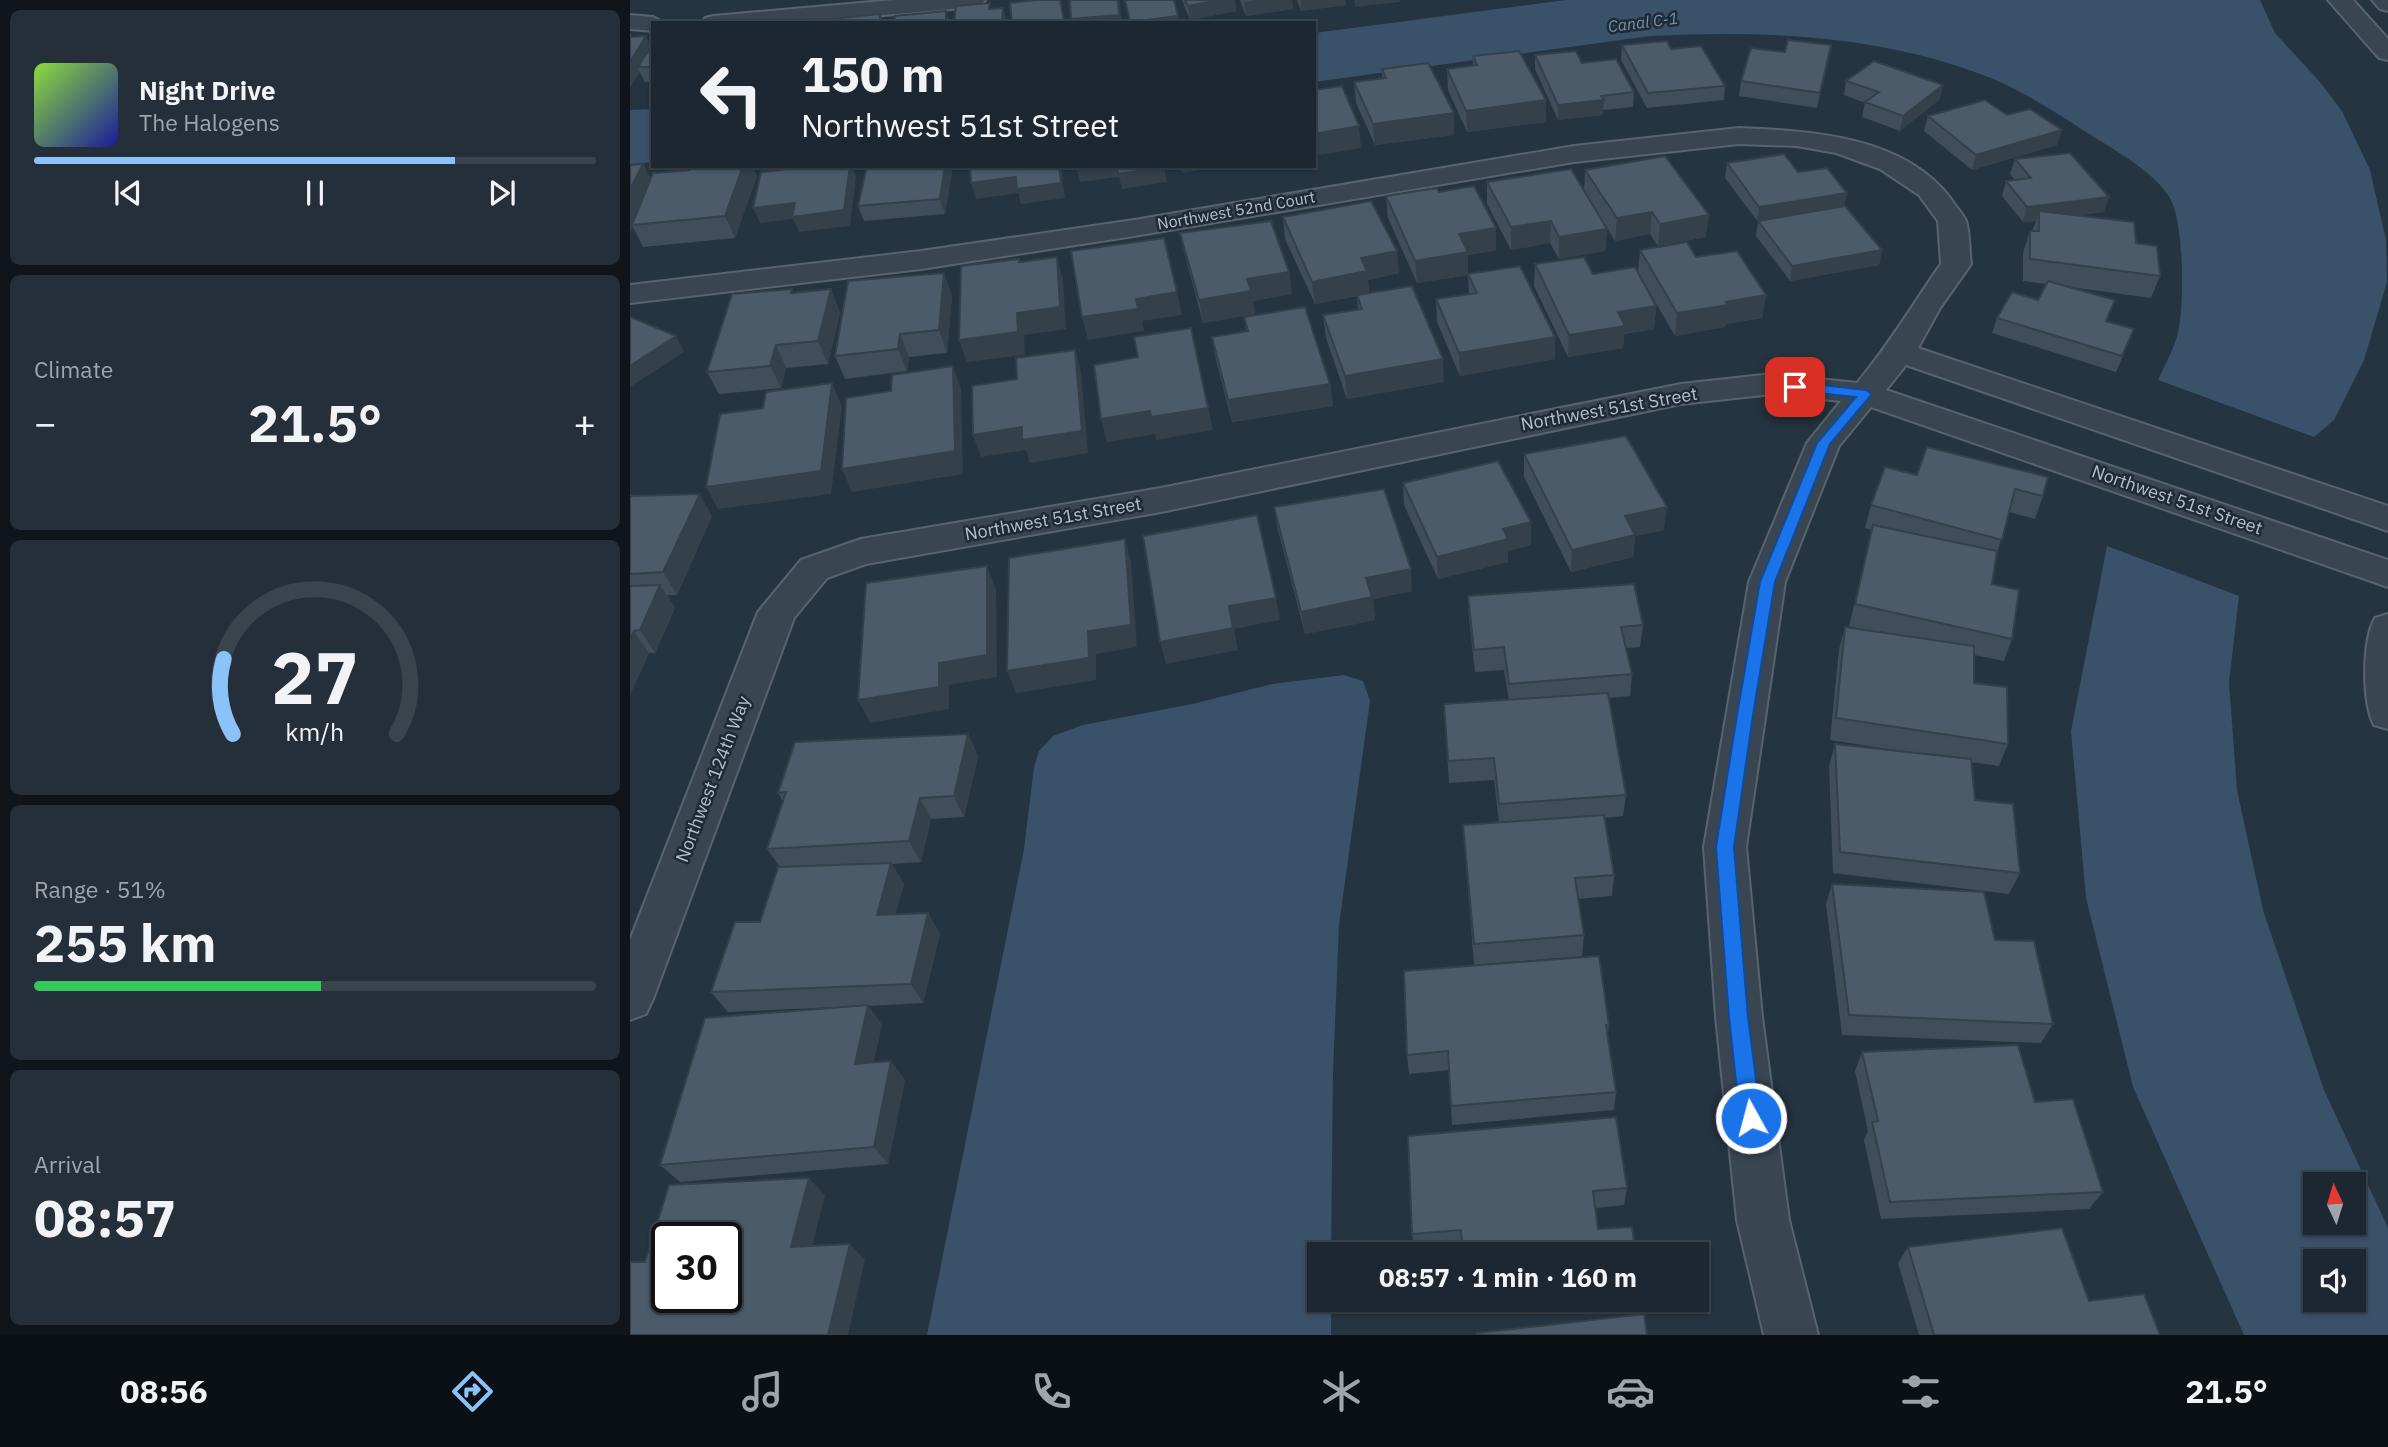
<!DOCTYPE html>
<meta charset="utf-8">
<style>
body{margin:0;font-family:"IBM Plex Sans",sans-serif;background:#252f39;color:#f1f3f6;height:100vh;display:flex;flex-direction:column;font-size:26px;white-space:nowrap}
*{box-sizing:border-box;margin:0}
p{font-size:23px;color:#a0a5ab}
.icon{flex:none;width:38px;height:38px;fill:none;stroke:currentColor;stroke-width:2;stroke-linecap:round;stroke-linejoin:round}
.map{position:relative;flex:1;overflow:hidden}
.side{display:flex;flex-direction:column;gap:10px;padding:10px;background:#0f151b;width:630px}
.side>*{flex:none}
.banner{position:absolute;left:21px;top:21px;width:665px;height:147px;border-radius:0px;box-shadow:0 2px 5px #0004,0 0 0 2px #3a444d;background:#1c2731;color:#f1f3f6;overflow:hidden}
.needle{width:46px;rotate:356deg}
.buttons{position:absolute;left:1673px;top:1172px;display:grid;gap:14px}
.buttons a{display:grid;place-items:center;width:63px;height:63px;border-radius:0px;background:#1c2731;box-shadow:0 2px 5px #0004,0 0 0 2px #3a444d;font-size:35px}
.speed{position:absolute;left:21px;top:1222px;display:flex;gap:14px;font-size:35px;font-weight:700;text-align:center}
.speed>*{display:grid;place-content:center;width:91px;height:91px;border-radius:50%;background:#1c2731;box-shadow:0 2px 5px #0004,0 0 0 2px #3a444d;line-height:1}
.speed .limit{border:4px solid #111;border-radius:10px;background:#fff;color:#111}
.pin{position:absolute;display:grid;place-items:center;width:60px;height:60px;color:#fff;margin:-30px;border-radius:14px;box-shadow:0 4px 10px #0006}
.me{position:absolute;width:77px;margin:-38px;rotate:353deg;stroke-linejoin:round;filter:drop-shadow(0 0 5px #0008)}
.turn{display:flex;align-items:center;gap:24px;height:147px;padding:0 35px;font-size:32px}
.turn .icon{width:91px;height:91px;stroke-width:2.5}
.turn b{display:block;font-size:49px;line-height:60px}
.big{font-size:52px;font-weight:800;line-height:1.1}
.side .tile{flex:1;display:flex;flex-direction:column;justify-content:center;gap:10px;min-width:0;padding:0 24px;border-radius:10px;background:#252f39}
.side .dial{align-items:center;gap:0}
.dial svg{height:182px;overflow:visible;fill:none;stroke:#3a444d;stroke-width:7;stroke-linecap:round;text-anchor:middle}
.dial text{fill:#f1f3f6;stroke:none}
.song{display:flex;align-items:center;gap:21px}
.cover{width:84px;height:84px;border-radius:10px;background:linear-gradient(135deg,hsl(90 70% 55%),hsl(240 70% 35%))}
.played{height:7px;border-radius:4px;background:linear-gradient(90deg,#8cc2fa 75%,#3a444d 75%)}
.keys{display:flex;justify-content:space-around;direction:ltr}
.heat{display:flex;justify-content:space-between;align-items:center;font-size:38px;direction:ltr}
.charge{height:10px;border-radius:5px;background:linear-gradient(90deg,#34c759 51%,#3a444d 0)}
.trip{position:absolute;left:677px;top:1242px;width:402px;height:70px;border-radius:0px;background:#1c2731;box-shadow:0 2px 5px #0004,0 0 0 2px #3a444d;font-weight:800;line-height:70px;text-align:center}
.menu{display:flex;height:112px;justify-content:space-around;align-items:center;background:#0b1014;color:#a0a5ab}
.menu .icon{width:49px;height:49px}
.menu .on{color:#8cc2fa}
.menu b{font-size:32px;color:#f1f3f6}
main{display:flex;flex:1;min-height:0}
.map>svg:first-child{display:block}
</style>
<main>
<section class="side">
<div class="tile">
<div class="song"><i class="cover"></i><div><b>Night Drive</b><p>The Halogens</p></div></div>
<div class="played"></div>
<div class="keys"><svg class="icon" aria-label="previous" viewBox="0 0 24 24"><path d="M18 5L8 12l10 7zM5 5v14"/></svg><svg class="icon" aria-label="pause" viewBox="0 0 24 24"><path d="M8 5v14M16 5v14"/></svg><svg class="icon" aria-label="next" viewBox="0 0 24 24"><path d="M6 5l10 7-10 7zM19 5v14"/></svg></div>
</div>
<div class="tile"><p>Climate</p>
<div class="heat"><a>−</a><b class="big">21.5°</b><a>+</a></div>
</div>
<div class="tile dial"><svg viewBox="0 0 100 80">
<path d="M14 69A42 42 0 1 1 86 69"/>
<path d="M14 69A42 42 0 0 1 10 36" stroke="#8cc2fa"/>
<text x="50" y="56" font-size="32" font-weight="700">27</text>
<text x="50" y="72" font-size="11">km/h</text>
</svg></div>
<div class="tile"><p>Range · 51%</p><b class="big">255 km</b><div class="charge"></div></div>
<div class="tile"><p>Arrival</p><b class="big">08:57</b></div>
</section>
<div class="map">
<svg width="1758" height="1335" viewBox="0 0 1758 1335">
<rect width="100%" height="100%" fill="#253441"/>
<path fill="#395169" fill-rule="evenodd" d="M936,0H1630L1645,33L1690,82L1712,111L1740,170L1756,240L1757,282L1734,360L1704,420L1684,437L1528,380C1534,366 1543,351 1547,336C1555,309 1554,226 1541,200C1528,175 1488,152 1464,137C1428,114 1393,90 1353,75C1248,35 1131,30 1020,36L684,82V33Z
M23,109V162L0,164V110Z
M1477,546L1609,596L1599,683L1607,790L1633,910L1694,1090L1758,1228V1335H1614L1503,1087L1456,898L1441,731ZM1685,1185H1724V1223H1685ZM1685,1262H1724V1300H1685Z
M714,675L733,681L740,701L709,925L703,1072L701,1255H690V1300H701V1335H297L394,849L404,767L409,751L423,736L453,725L562,704L642,684Z"/>
<g fill="none" stroke-linecap="round" stroke-linejoin="round">
<g stroke="#57636e" stroke-width="4">
<path id="minor" d="M264,0H355L351,5L343,7L165,23H71L75,18L83,16Z
M0,15L23,17L34,23H23V31L0,29Z
M1109,128C1181,131 1274,136 1321,199C1325,206 1333,214 1336,221C1340,233 1339,251 1341,264L1310,308L1288,348L1758,506V531L1276,365L1256,390L1758,560V587L1241,407L1209,446L1155,582L1116,847L1132,1017L1159,1220L1188,1335H1134L1107,1220L1086,1017L1074,847L1119,582L1177,443L1211,401L1142,394L1051,404L531,512L236,564L197,578L164,618L23,999L16,1014L0,1020V940L128,612L171,560L231,539L531,488L1051,384L1142,374L1227,383C1259,345 1283,304 1311,264L1308,221L1289,195L1250,169L1206,153L1167,146L1109,144L944,162L504,236L291,269L0,303V285L291,251L504,220L944,146Z"/>
</g>
<g stroke="#57636e" stroke-width="4">
<path id="tertiary" d="M1698,0H1723L1758,39V60L1749,58Z
M1742,0H1758V11L1750,9Z
M1758,614V729L1744,725C1732,702 1732,641 1745,618Z"/>
</g>
<use href="#minor" fill="#394551" fill-rule="evenodd"/>
<use href="#tertiary" fill="#394551" fill-rule="evenodd"/>
</g>
<path fill="#404e5b" d="M552,0H605L606,11L560,20Z
M610,0H662L663,9L616,16Z
M667,0H715L716,5L671,11Z
M0,33L2,37L21,47L23,44V81L15,82L10,72L0,87Z
M992,45L1095,86L1094,100L1017,108L991,60Z
M1201,45L1187,108L1109,96L1111,81Z
M905,55L952,63L1004,92L1003,107L973,110V115L928,120L905,69Z
M843,56L916,122L837,132L818,90L817,69L843,66Z
M752,69L824,113V135L745,145L726,103L724,82L752,78Z
M1216,81L1310,99L1270,131L1232,117L1235,103L1214,95Z
M1377,115L1427,145L1342,170L1294,131L1298,116Z
M1385,159L1474,212L1448,215L1506,243L1530,276L1521,298L1440,287L1485,300L1477,321L1498,344L1486,372L1362,333L1367,318L1408,300L1416,284L1393,281V253L1400,231H1402L1406,221L1393,222L1372,196L1376,181L1385,180L1380,174Z
M1097,163L1168,172L1217,193L1214,206L1252,250L1249,265L1160,281L1126,236L1128,222L1095,178Z
M13,164L21,180L59,170L61,166H122L127,176L105,238L13,247L3,227L0,233Z
M237,166H320L322,171L315,214L234,221L228,206Z
M955,170L1076,237L1028,246L1020,234L985,241L954,191Z
M857,182L977,229L975,251L929,259L920,243L881,250L857,204Z
M809,192L866,228V250L838,255V274L925,359L830,376L807,322L806,299L839,294L838,275L787,283L758,218L756,196Z
M653,217L769,273L738,280L739,293L814,382L717,399L696,338L693,315L728,309L727,296L685,304L655,239Z
M550,233L659,272L662,294L623,301L625,314L573,323L555,255Z
M1010,250L1066,257L1136,295L1132,318L1096,324L1095,327L1045,336L1008,272Z
M905,264L963,274L1026,306L1024,329L994,334L993,348L938,357L904,286Z
M163,292L210,312L198,364L156,368L151,388L89,394L77,372Z
M322,295L317,353L279,357L277,371L215,379L205,356Z
M614,317L700,384L703,406L602,422L586,360L582,337L616,331Z
M1297,447L1413,496L1405,519L1379,512L1367,553L1362,584L1382,639L1374,661L1344,655V683L1378,744L1369,766L1341,762L1345,800L1390,873L1379,894L1203,873L1199,766L1205,744L1278,752L1200,740L1209,649L1215,627L1233,630L1219,626L1242,530L1235,528L1241,505L1287,475Z
M894,454L1034,530L1005,536L1003,557L941,572L894,477Z
M773,483L901,522V545L878,551V562L808,579L774,505Z
M0,496L82,516L47,595H37L45,608L25,653H19L0,695Z
M644,507L782,591L743,599L745,620L675,634L648,530Z
M838,596L1013,625L1010,647L996,648L1002,674L1000,696L978,698L996,795L993,816L975,818L984,875L982,896L948,899L954,935L952,956L844,965L833,825L869,823L864,780L819,783L814,704L879,700L874,670L845,672L839,619Z
M338,734L348,756L334,817L301,819L291,862L262,864L274,884L265,914L298,913L310,934L293,1003L238,1006L252,1025L243,1062L261,1061L275,1080L258,1164L50,1182L30,1165L227,1006L98,1012L81,992L130,922L150,867L137,849L153,801L148,793Z
M1202,884L1365,940L1423,1024L1411,1043L1212,1035L1196,904Z
M979,1025L978,1034L986,1092L984,1110L822,1125L819,1070L779,1074L777,1055Z
M1232,1052L1405,1102L1473,1192L1459,1209L1251,1219L1234,1140L1238,1131L1225,1071Z
M778,1136L997,1188L994,1205L966,1208L968,1229L832,1246L784,1250L782,1234Z
M1278,1247L1459,1301L1530,1335H1289L1268,1263Z
M836,1300H931L836,1309Z"/>
<path fill="#34404a" d="M488,0H489L490,3L492,23H442L441,19Z
M589,0H605L606,11L560,20L558,6Z
M626,0H662L663,9L616,16L614,2Z
M670,0H715L716,5L671,11Z
M724,0H770V2L725,7Z
M373,8L377,23H372Z
M316,11L320,23H316Z
M548,16L549,23H500V22Z
M16,36L23,51L8,67L10,72L0,87V62Z
M1201,45L1199,60L1187,108L1190,93Z
M1313,85L1310,99L1270,131L1273,116Z
M916,100V122L837,132L836,111Z
M974,100L973,115L928,120V105Z
M824,113V135L745,145L743,124Z
M729,126L731,148L684,156V134Z
M1432,130L1427,145L1342,170L1346,155Z
M13,164L24,186L2,225L3,227L0,233V189Z
M113,166H122L127,176L105,238L95,216Z
M220,166H222L226,177L220,226L169,232L163,219L130,223L123,208Z
M315,166H320L322,171L315,214L310,199Z
M431,166L435,198L391,204L388,193L346,199L341,183Z
M454,166L534,167L537,182L492,189L489,177L450,182L446,167Z
M550,166H594L551,173Z
M1217,193L1214,208L1127,222L1129,207Z
M1479,197L1474,212L1409,220V211L1406,221L1393,222L1397,207Z
M1022,212L1020,234L985,241L987,218Z
M1079,215L1076,237L1028,246L1030,224Z
M921,221L920,243L881,250V227Z
M866,228V250L838,255V275L787,283L785,261L829,234Z
M977,229L975,251L929,259V237Z
M1252,250L1249,265L1160,281L1162,266Z
M767,251L769,273L738,280L739,293L685,304L682,282L731,258Z
M427,257L433,279L436,329L394,335L395,355L337,362L329,340L387,313Z
M659,272L662,294L623,301L625,314L573,323L569,300L617,279Z
M314,273L322,295L317,353L309,330Z
M201,289L210,312L198,364L188,341Z
M547,292L552,315L512,321L514,331L458,340L452,317L506,299Z
M1136,295L1132,318L1096,324L1095,327L1045,336L1047,313L1096,302Z
M1026,306L1024,329L994,334L993,348L938,357L939,335L988,312Z
M270,334L279,357L277,371L268,349Z
M46,336L54,352L0,387V366Z
M925,337V359L830,376L829,353Z
M146,345L156,368L151,388L140,366Z
M445,350L451,372L458,453L400,463L396,450L351,457L343,435Z
M813,359L814,382L717,399L715,376Z
M323,366L331,389L333,474L222,492L212,469Z
M202,383L212,406L201,494L88,509L76,487Z
M700,384L703,406L602,422L598,400Z
M578,408L583,430L526,440L525,434L477,442L471,419L520,411Z
M70,494L82,516L47,595L33,572Z
M1037,507L1034,530L1005,536L1003,557L941,572L942,550L995,516Z
M901,522V545L878,551V562L808,579L807,557L873,529Z
M495,539L501,562L507,647L466,654V680L386,693L377,671L458,631Z
M357,566L366,589L367,677L319,685V709L240,723L228,700L309,663Z
M781,569L782,591L743,599L745,620L675,634L671,612L736,578Z
M30,585L45,608L25,653L10,630Z
M646,598L650,620L604,629L608,650L536,664L530,642L599,606Z
M4,631L19,653L0,695V639Z
M338,734L348,756L334,817L324,796Z
M290,798L301,819L291,862L279,841Z
M261,863L274,884L260,935L247,915Z
M298,913L310,934L293,1003L281,984Z
M238,1005L252,1025L239,1083L225,1064Z
M261,1061L275,1080L258,1164L244,1147Z
M179,1178L195,1195L178,1263L161,1247Z
M220,1244L235,1260L218,1335H198Z"/>
<path fill="#4b5b6a" stroke="#34404a" stroke-width="2" fill-rule="evenodd" d="M406,0H430L434,21L423,23H382L380,3Z
M440,0H488L489,15L441,19Z
M495,0H544L548,16L500,22Z
M555,0H589L558,6Z
M360,3L359,9L373,8L372,23H324L326,6Z
M316,11V23H264L265,16Z
M250,14V23H200L201,19Z
M192,19L191,23H152Z
M16,36L0,62V37Z
M1158,40L1201,45L1190,93L1111,81L1121,48L1155,52Z
M1037,41L1041,49L1071,46L1095,86L1018,93L992,45Z
M23,44V67H8Z
M889,51L916,100L836,111L817,69L847,65L843,56Z
M946,51L952,63L986,59L1004,92L971,96L974,100L928,105L905,55Z
M1244,61L1313,85L1273,116L1235,102L1249,92L1216,81Z
M798,63L824,113L743,124L724,82L756,78L752,69Z
M712,86L729,126L684,134V90Z
M1355,100L1377,115L1400,109L1432,130L1346,155L1298,116Z
M1440,153L1479,197L1397,207L1376,181L1401,178L1385,159Z
M1154,154L1168,172L1197,168L1217,193L1129,207L1097,163Z
M1035,156L1079,215L1030,224L1022,212L987,218L955,170Z
M13,164L0,189V165Z
M61,166H113L95,216L2,225L23,173L59,170Z
M183,166H220L214,210L162,217L165,203L123,208L131,172Z
M237,166H315L310,199L228,206Z
M340,166H429L431,183L387,189L386,177L341,183Z
M487,166H534V167L488,174Z
M941,169L977,229L929,237L921,221L881,227L857,182Z
M844,186L866,228L829,234L838,252L785,261L756,196L807,188L809,192Z
M741,201L767,251L731,258L737,271L682,282L653,217Z
M1215,206L1252,250L1162,266L1128,221Z
M1409,211L1504,222L1506,243L1527,246L1530,276L1400,259V231H1409Z
M641,221L659,272L617,279L621,291L569,300L550,233Z
M534,238L547,292L506,299L508,309L452,317L441,251Z
M1057,242L1066,257L1107,251L1136,295L1096,302L1098,305L1047,313L1010,250Z
M427,257L430,307L387,313L388,332L329,340L331,266L389,259V262Z
M954,257L963,274L1005,267L1026,306L988,312L995,326L939,335L905,264Z
M890,266L925,337L829,353L806,299L847,293L838,274Z
M314,273L309,330L270,334L268,349L205,356L218,281Z
M1418,281L1485,300L1476,321L1504,329L1492,356L1367,318L1382,292L1408,300Z
M782,286L813,359L715,376L693,315L732,309L727,295Z
M162,289L161,293L201,289L188,341L146,345L140,366L77,372L102,294Z
M675,307L700,384L598,400L582,337L618,331L614,317Z
M0,317L46,336L0,366Z
M561,328L578,408L521,417L520,411L471,419L464,365L508,357L504,337Z
M445,350L452,431L392,440V427L343,435L342,386L387,379L386,358Z
M323,366L325,451L212,469L216,398L261,391L262,375Z
M202,383L191,471L76,487L90,414L133,408L136,392Z
M996,436L1037,507L995,516L1005,535L942,550L894,454Z
M1297,447L1418,477L1413,496L1385,489L1372,540L1241,505L1255,467L1287,475Z
M868,461L901,522L873,529L878,539L807,557L773,483Z
M754,489L781,569L736,578L742,597L671,612L644,507Z
M70,494L33,572L0,574V496Z
M627,515L646,598L599,606L603,628L530,642L513,536Z
M1243,525L1367,551L1362,584L1389,590L1382,639L1225,604Z
M495,539L501,625L458,631L459,658L377,671L379,558Z
M357,566V655L309,663V687L228,700L236,583Z
M1004,584L1013,625L991,627L1002,674L879,684L874,647L844,650L838,596Z
M30,585L10,630L4,631L0,639V586Z
M1215,627L1344,646V683L1377,687L1378,744L1206,718Z
M978,693L996,795L869,804L864,758L818,761L814,704Z
M338,734L324,796L290,798L279,841L137,849L156,792L148,793L165,742Z
M1205,744L1341,759L1345,800L1383,804L1390,873L1210,852Z
M974,815L984,875L945,878L954,935L844,944L833,825Z
M261,863L247,915L298,913L281,984L81,992L105,922H130L148,867Z
M1202,884L1354,892L1365,940L1404,941L1423,1024L1219,1015Z
M969,956L979,1025H976L986,1092L821,1106L818,1051L777,1055L774,971Z
M238,1005L225,1064L261,1061L244,1147L30,1165L75,1018Z
M1388,1045L1405,1102L1443,1099L1473,1192L1260,1202L1242,1122L1248,1121L1232,1052Z
M986,1117L997,1188L963,1191L968,1229L1002,1227L1006,1255H833L831,1230L782,1234L778,1136Z
M179,1178L161,1247L220,1244L198,1335H0V1262H15L39,1185ZM37,1237H96V1297H37Z
M1432,1228L1459,1301L1514,1294L1530,1335H1304L1278,1247Z
M1014,1314L1017,1335H847V1333Z"/>
<path fill="#1a73e8" stroke="#114b97" stroke-width="2" d="M1165,382L1236,390L1242,394L1200,444L1145,582L1123,715L1104,847L1118,1017L1131,1118L1128,1125L1121,1128L1113,1125L1110,1118L1099,1017L1086,847L1107,715L1130,582L1187,443L1226,397L1160,390L1158,387Z"/>
<g text-anchor="middle" stroke-width="5" stroke-linejoin="round" paint-order="stroke">
<g font-size="16" font-style="italic" fill="#7694af" stroke="#1e2b36">
<text transform="translate(1013 22) rotate(-7)" y="6">Canal C-1</text>
</g>
<g font-size="16" fill="#b6c0cb" stroke="#1e2b36">
<text transform="translate(606 210) rotate(-10)" y="6">Northwest 52nd Court</text>
</g>
<g font-size="18" fill="#b6c0cb" stroke="#1e2b36">
<text transform="translate(979 409) rotate(-10)" y="6">Northwest 51st Street</text>
<text transform="translate(1547 500) rotate(19)" y="6">Northwest 51st Street</text>
<text transform="translate(423 519) rotate(-10)" y="6">Northwest 51st Street</text>
<text transform="translate(83 779) rotate(-69)" y="6">Northwest 124th Way</text>
</g>
</g>
</svg>
<div class="buttons">
<a><svg class="needle" viewBox="-14 -14 28 28"><path d="M0-13l5 13h-10z" fill="#e53935"/><path d="M0 13l5-13h-10z" fill="#a0a5ab"/></svg></a>
<a><svg class="icon" aria-label="sound" viewBox="0 0 24 24"><path d="M4 9h4l5-4v14l-5-4H4zM17 9q2 3 0 6"/></svg></a>
</div>
<div class="speed"><div class="limit">30</div></div>
<div class="pin" style="left:1165px;top:387px;background:#d93025"><svg class="icon" aria-label="arrive" viewBox="0 0 24 24"><path d="M6 21V4h12l-3 4 3 4H6"/></svg></div>
<svg class="me" style="left:1121px;top:1118px" viewBox="-20 -20 40 40"><circle r="17" fill="#1a73e8" stroke="#fff" stroke-width="3"/><path d="M0-11L8 9 0 5-8 9z" fill="#fff"/></svg>
<div class="trip">08:57 · 1 min · 160 m</div>
<div class="banner">
<div class="turn"><svg class="icon" aria-label="left" viewBox="0 0 24 24"><path d="M17 20v-9H6M10 6l-5 5 5 5"/></svg><div><b>150 m</b>Northwest 51st Street</div></div>
</div>
</div>
</main>
<nav class="menu">
<b>08:56</b>
<svg class="icon on" aria-label="directions" viewBox="0 0 24 24"><path d="M12 3l9 9-9 9-9-9zM9 14v-3h6M13 9l2 2-2 2"/></svg>
<svg class="icon" aria-label="music" viewBox="0 0 24 24"><path d="M9 18V5l10-2v13"/><circle cx="6" cy="18" r="3"/><circle cx="16" cy="16" r="3"/></svg>
<svg class="icon" aria-label="phone" viewBox="0 0 24 24"><path d="M5 4h4l2 5-3 2q2 4 5 5l2-3 5 2v4C11 20 4 13 5 4z"/></svg>
<svg class="icon" aria-label="climate" viewBox="0 0 24 24"><path d="M12 3v18M4 7l16 10M4 17L20 7"/></svg>
<svg class="icon" aria-label="car" viewBox="0 0 24 24"><path d="M5 17H2v-5l4-1 3-4h7l3 4 3 1v5h-3M9 17h6M6 11h13"/><circle cx="7" cy="17" r="2"/><circle cx="17" cy="17" r="2"/></svg>
<svg class="icon" aria-label="filters" viewBox="0 0 24 24"><path d="M4 7h16M4 17h16"/><circle cx="9" cy="7" r="2"/><circle cx="15" cy="17" r="2"/></svg>
<b>21.5°</b>
</nav>
